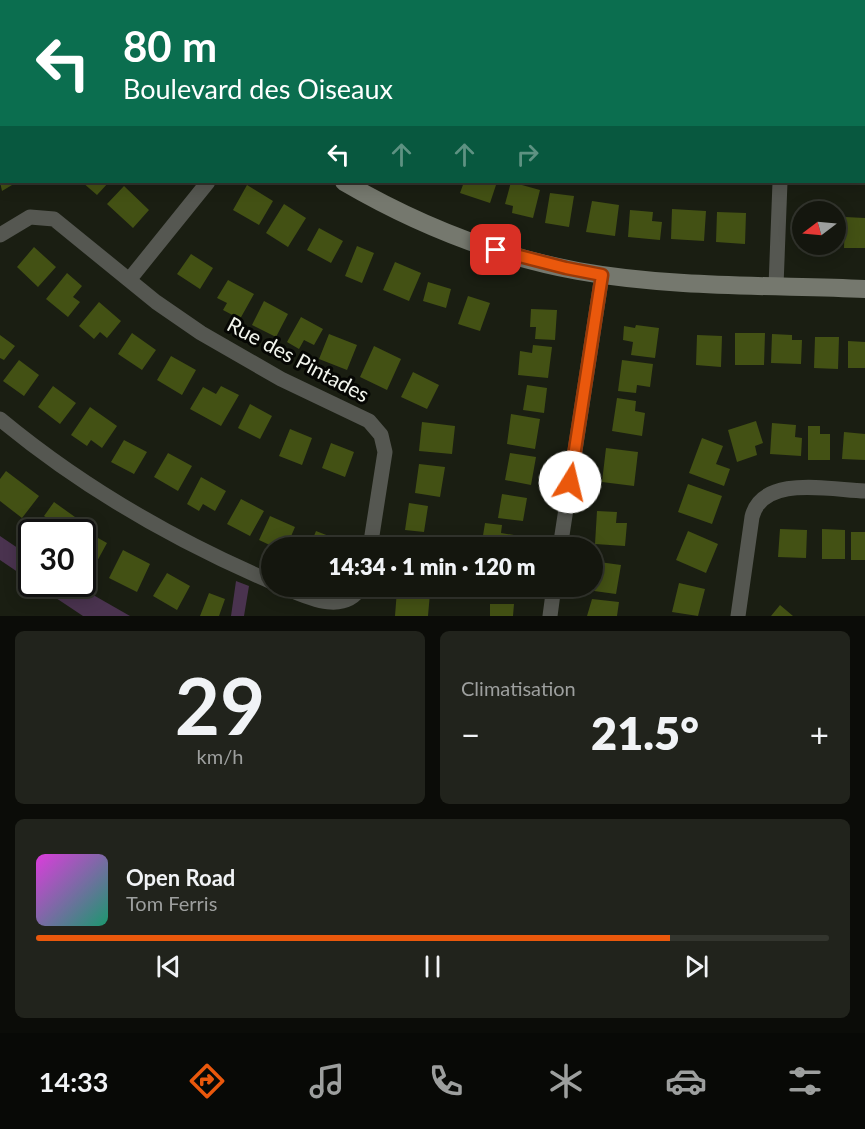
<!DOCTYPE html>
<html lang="fr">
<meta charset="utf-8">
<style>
body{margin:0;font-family:Lato,sans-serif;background:#21231c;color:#f1f3f6;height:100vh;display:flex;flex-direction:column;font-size:22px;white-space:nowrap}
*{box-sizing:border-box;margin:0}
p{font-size:20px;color:#9d9f9e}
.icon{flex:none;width:33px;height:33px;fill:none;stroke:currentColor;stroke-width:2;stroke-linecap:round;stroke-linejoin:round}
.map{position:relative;height:616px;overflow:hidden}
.details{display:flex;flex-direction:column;gap:15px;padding:15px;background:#0b0c08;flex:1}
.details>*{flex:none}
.top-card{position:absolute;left:0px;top:0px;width:866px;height:183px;box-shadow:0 3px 15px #0003,0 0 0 2px #33352e;background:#0b6e4f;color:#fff;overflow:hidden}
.needle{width:39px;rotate:254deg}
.tools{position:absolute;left:792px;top:201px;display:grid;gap:12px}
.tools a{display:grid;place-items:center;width:54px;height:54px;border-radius:50%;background:#14160e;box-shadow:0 3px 15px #0003,0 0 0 2px #33352e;font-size:30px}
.speed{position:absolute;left:18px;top:519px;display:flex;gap:12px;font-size:30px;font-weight:700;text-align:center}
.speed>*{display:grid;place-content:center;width:78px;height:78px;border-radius:50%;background:#14160e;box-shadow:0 3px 15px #0003,0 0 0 2px #33352e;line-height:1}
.speed .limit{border:3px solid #111;border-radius:9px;background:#fff;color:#111}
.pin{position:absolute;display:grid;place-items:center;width:51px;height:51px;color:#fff;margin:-26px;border-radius:12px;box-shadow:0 3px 9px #0006}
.me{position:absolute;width:66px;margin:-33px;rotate:9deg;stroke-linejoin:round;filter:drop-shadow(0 0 4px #0008)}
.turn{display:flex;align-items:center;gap:21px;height:126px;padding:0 24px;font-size:27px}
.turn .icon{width:78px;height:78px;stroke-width:2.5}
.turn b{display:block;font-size:42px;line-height:51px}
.lanes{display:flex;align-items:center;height:57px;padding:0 24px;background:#0003;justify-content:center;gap:30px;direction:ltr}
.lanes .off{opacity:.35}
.big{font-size:45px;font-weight:800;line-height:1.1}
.details .tile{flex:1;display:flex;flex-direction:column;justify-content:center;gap:9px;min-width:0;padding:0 21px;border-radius:9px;background:#21231c}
.details .dial{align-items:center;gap:0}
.dial b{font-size:78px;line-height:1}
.song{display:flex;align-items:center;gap:18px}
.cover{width:72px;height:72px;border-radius:9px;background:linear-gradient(135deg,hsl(300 70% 55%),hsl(160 70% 35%))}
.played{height:6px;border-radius:3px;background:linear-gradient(90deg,#ea580c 80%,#33352e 80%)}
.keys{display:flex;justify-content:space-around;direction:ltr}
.heat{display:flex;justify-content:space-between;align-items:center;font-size:33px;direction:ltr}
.details .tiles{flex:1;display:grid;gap:15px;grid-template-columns:1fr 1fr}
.tile:last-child{grid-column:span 2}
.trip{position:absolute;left:261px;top:537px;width:342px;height:60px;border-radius:30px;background:#14160e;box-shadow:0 3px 15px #0003,0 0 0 2px #33352e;font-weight:800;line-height:60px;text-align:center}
.dock{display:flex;height:96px;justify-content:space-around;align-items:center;background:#080906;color:#9d9f9e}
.dock .icon{width:42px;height:42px}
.dock .selected{color:#ea580c}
.dock b{font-size:27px;color:#f1f3f6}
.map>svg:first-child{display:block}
</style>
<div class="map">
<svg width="865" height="616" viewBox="0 0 865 616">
<rect width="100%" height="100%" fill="#1a1e12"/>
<path fill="#4a334f" d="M0,536L31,557V581L0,560Z
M236,581L249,586L244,616H231Z
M35,584H74L130,616H83Z"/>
<path fill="#435114" d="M0,182H17L2,191Z
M82,182H109L97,195Z
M464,182H497L490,203L460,193Z
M511,182L540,190L533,218L512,213L513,206L505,204Z
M247,185L273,201L259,225L233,210Z
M124,186L149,210L133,228L107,204Z
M550,193L574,196L569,227L545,223Z
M592,201L619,205L615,236L586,232Z
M284,204L306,218L288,247L266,233Z
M672,209L706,211L704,241L671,239Z
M630,210L653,212L652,221L662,222L660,240L628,237Z
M717,212L746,213L745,244L716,242Z
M845,217L865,218V248H844Z
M319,228L343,241L331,263L307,250Z
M357,246L374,253L362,283L345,276Z
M34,247L56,267L38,287L17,267Z
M191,254L213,268L200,289L177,274Z
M395,262L421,273L409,301L383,290Z
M67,273L82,286L73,297L80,302L68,317L46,299Z
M228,280L254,294L240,319L223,310L227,303L217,298Z
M428,282L451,289L446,308L423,301Z
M468,296L490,303L480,331L458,324Z
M264,301L288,314L276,337L252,325Z
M99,302L121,321L107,338L100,332L94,339L79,326Z
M531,309L557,310L555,340L535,339L536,327H530Z
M301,317L323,329L314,345L304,340L299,349L287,342Z
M636,325L659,328L655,358L631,355L633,342L623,340L624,326L635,328Z
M132,333L156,350L142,370L118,354Z
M735,333H765L764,365H735Z
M329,334L357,345L347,370L319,359Z
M772,334L792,335V340H802L801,364L771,363Z
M0,335L15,346L4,360L0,358Z
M697,335L722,336L721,367L696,365Z
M815,337H839L838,369L814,368Z
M848,341L865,342V368H848Z
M533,345L552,347L548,378L518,375L520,351L532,353Z
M374,346L401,359L387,390L360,377Z
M171,356L196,370L182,395L157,380Z
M19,360L39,375L24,396L3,381Z
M622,360L653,364L650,387L637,385L636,393L618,391Z
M413,372L439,385L427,409L401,397Z
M527,385L547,388L544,413L523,410Z
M53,386L76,403L60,424L38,407Z
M221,386L239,395L221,426L190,409L203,387L216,394Z
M617,398L636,401L635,411L645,413L642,436L612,431Z
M250,404L272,416L260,439L238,428Z
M90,407L117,426L102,448L91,440L87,446L71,435Z
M511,414L540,419L535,449L507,444Z
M756,421L763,443L755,446L757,455L737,462L728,430Z
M422,422L455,426L452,454L419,451Z
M772,423L796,425L795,437L802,438L801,456L770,454Z
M808,426H820V434H830V460H808Z
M290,429L312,438L302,465L279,456Z
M844,432L865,434V460L842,459Z
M702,438L723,446L716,464L730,469L724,486L689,473Z
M124,440L147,452L134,474L111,462Z
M331,443L354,452L345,477L322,468Z
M606,448L638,452L634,486L602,482Z
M168,453L192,466L178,491L154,477Z
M510,453L536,457L531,485L505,480Z
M419,464L445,467L440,497L415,493Z
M6,471L39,496L22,518L0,501V479Z
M201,477L226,491L215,511L203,504L199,511L187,504Z
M688,484L722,496L712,524L678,512Z
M502,494L527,498L523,521L498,518Z
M241,499L264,511L250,536L227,524Z
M54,502L75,517L66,531L44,516Z
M409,503L428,506L424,532L405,530Z
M597,511L617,512L616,523H627L625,546L595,544Z
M270,516L295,527L286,548H276L259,540Z
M485,523L502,525L501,533L520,536L518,548H481Z
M82,529L107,543L95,565L82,558V532H80Z
M780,529L807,530L806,558L778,557Z
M822,529L845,530V559H822Z
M316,531L339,540L336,548H309Z
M688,531L718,544L706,573L676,560Z
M851,532H865V560H851Z
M123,550L150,564L137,592L109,578Z
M592,561L621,565L616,594L594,591L596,578L592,577Z
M167,573L190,586L177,610L153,596Z
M679,583L705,589L698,616L672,612Z
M488,586H519L517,597L487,592Z
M397,590L430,593L428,616H395Z
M209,593L225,599L219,616H200Z
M592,599L619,602L617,616H587Z
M490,604H514L513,616H490Z
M780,605L793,616H771Z"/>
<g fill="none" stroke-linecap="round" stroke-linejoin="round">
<path stroke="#555751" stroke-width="15" d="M433,0L435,2
M701,0L702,2
M350,2L352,0
M465,2L466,0
M0,235L30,217L54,219L156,302L201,333L281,379L369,421L381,435L385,452L370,548
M129,280L208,182
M776,286L780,182
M0,419C82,487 174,540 272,582
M560,548L602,275
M281,586C307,597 344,616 362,586
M550,616L554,586
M738,616L752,517C762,474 831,490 865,491"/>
<path stroke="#75786e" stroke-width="18" d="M135,0L136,2
M344,182C416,224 496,256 578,271C672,288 770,285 865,289"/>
</g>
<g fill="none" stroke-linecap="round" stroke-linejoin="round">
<g stroke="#983908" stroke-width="15">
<path id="route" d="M496,250L566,268L602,275L570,482"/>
</g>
<use href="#route" stroke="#ea580c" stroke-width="10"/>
</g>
<g text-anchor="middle" stroke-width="6" stroke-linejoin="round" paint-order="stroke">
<g font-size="21" fill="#f3f6ee" stroke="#060704">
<text transform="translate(298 360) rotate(28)" y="7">Rue des Pintades</text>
</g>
</g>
</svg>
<div class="tools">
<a><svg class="needle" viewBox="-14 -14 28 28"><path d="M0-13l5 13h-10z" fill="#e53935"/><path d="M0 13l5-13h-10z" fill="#9d9f9e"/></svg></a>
</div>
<div class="speed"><div class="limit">30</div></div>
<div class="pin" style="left:496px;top:250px;background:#d93025"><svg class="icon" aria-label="arrive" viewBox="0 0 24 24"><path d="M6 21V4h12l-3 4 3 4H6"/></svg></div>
<svg class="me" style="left:570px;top:482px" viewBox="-20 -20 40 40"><circle r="19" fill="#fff"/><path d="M0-13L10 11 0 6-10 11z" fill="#ea580c"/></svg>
<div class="trip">14:34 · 1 min · 120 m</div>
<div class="top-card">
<div class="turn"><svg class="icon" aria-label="left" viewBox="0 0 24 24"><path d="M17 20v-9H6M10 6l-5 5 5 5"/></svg><div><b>80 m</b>Boulevard des Oiseaux</div></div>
<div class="lanes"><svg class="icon" aria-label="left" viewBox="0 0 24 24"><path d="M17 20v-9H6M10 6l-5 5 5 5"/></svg><svg class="icon off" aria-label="ahead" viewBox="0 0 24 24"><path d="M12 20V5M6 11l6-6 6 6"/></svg><svg class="icon off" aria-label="ahead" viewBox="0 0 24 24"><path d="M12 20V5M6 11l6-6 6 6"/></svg><svg class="icon off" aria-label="right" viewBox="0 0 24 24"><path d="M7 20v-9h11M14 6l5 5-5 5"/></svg></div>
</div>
</div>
<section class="details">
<div class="tiles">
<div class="tile dial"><b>29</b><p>km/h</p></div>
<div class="tile"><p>Climatisation</p>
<div class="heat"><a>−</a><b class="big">21.5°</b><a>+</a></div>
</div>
<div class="tile">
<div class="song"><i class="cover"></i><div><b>Open Road</b><p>Tom Ferris</p></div></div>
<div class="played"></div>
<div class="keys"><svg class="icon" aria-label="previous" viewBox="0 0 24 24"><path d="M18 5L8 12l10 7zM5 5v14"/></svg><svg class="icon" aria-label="pause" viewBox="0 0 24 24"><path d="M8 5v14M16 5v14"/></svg><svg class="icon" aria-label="next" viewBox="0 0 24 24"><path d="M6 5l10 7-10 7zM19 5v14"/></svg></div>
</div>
</div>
</section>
<nav class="dock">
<b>14:33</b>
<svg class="icon selected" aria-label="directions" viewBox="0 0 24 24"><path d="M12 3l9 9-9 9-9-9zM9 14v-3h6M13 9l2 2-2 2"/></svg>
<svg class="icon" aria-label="music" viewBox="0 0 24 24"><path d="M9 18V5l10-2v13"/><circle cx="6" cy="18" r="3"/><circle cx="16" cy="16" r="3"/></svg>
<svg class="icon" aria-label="phone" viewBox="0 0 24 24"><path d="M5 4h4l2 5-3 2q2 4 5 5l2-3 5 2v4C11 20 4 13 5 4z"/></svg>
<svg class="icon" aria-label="climate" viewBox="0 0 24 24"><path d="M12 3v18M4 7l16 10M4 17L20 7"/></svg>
<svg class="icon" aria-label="car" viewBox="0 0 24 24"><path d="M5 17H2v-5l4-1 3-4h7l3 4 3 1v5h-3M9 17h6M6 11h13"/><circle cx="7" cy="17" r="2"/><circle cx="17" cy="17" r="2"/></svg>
<svg class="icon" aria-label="filters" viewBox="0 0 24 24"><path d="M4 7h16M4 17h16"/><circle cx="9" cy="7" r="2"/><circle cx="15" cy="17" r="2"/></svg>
</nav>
